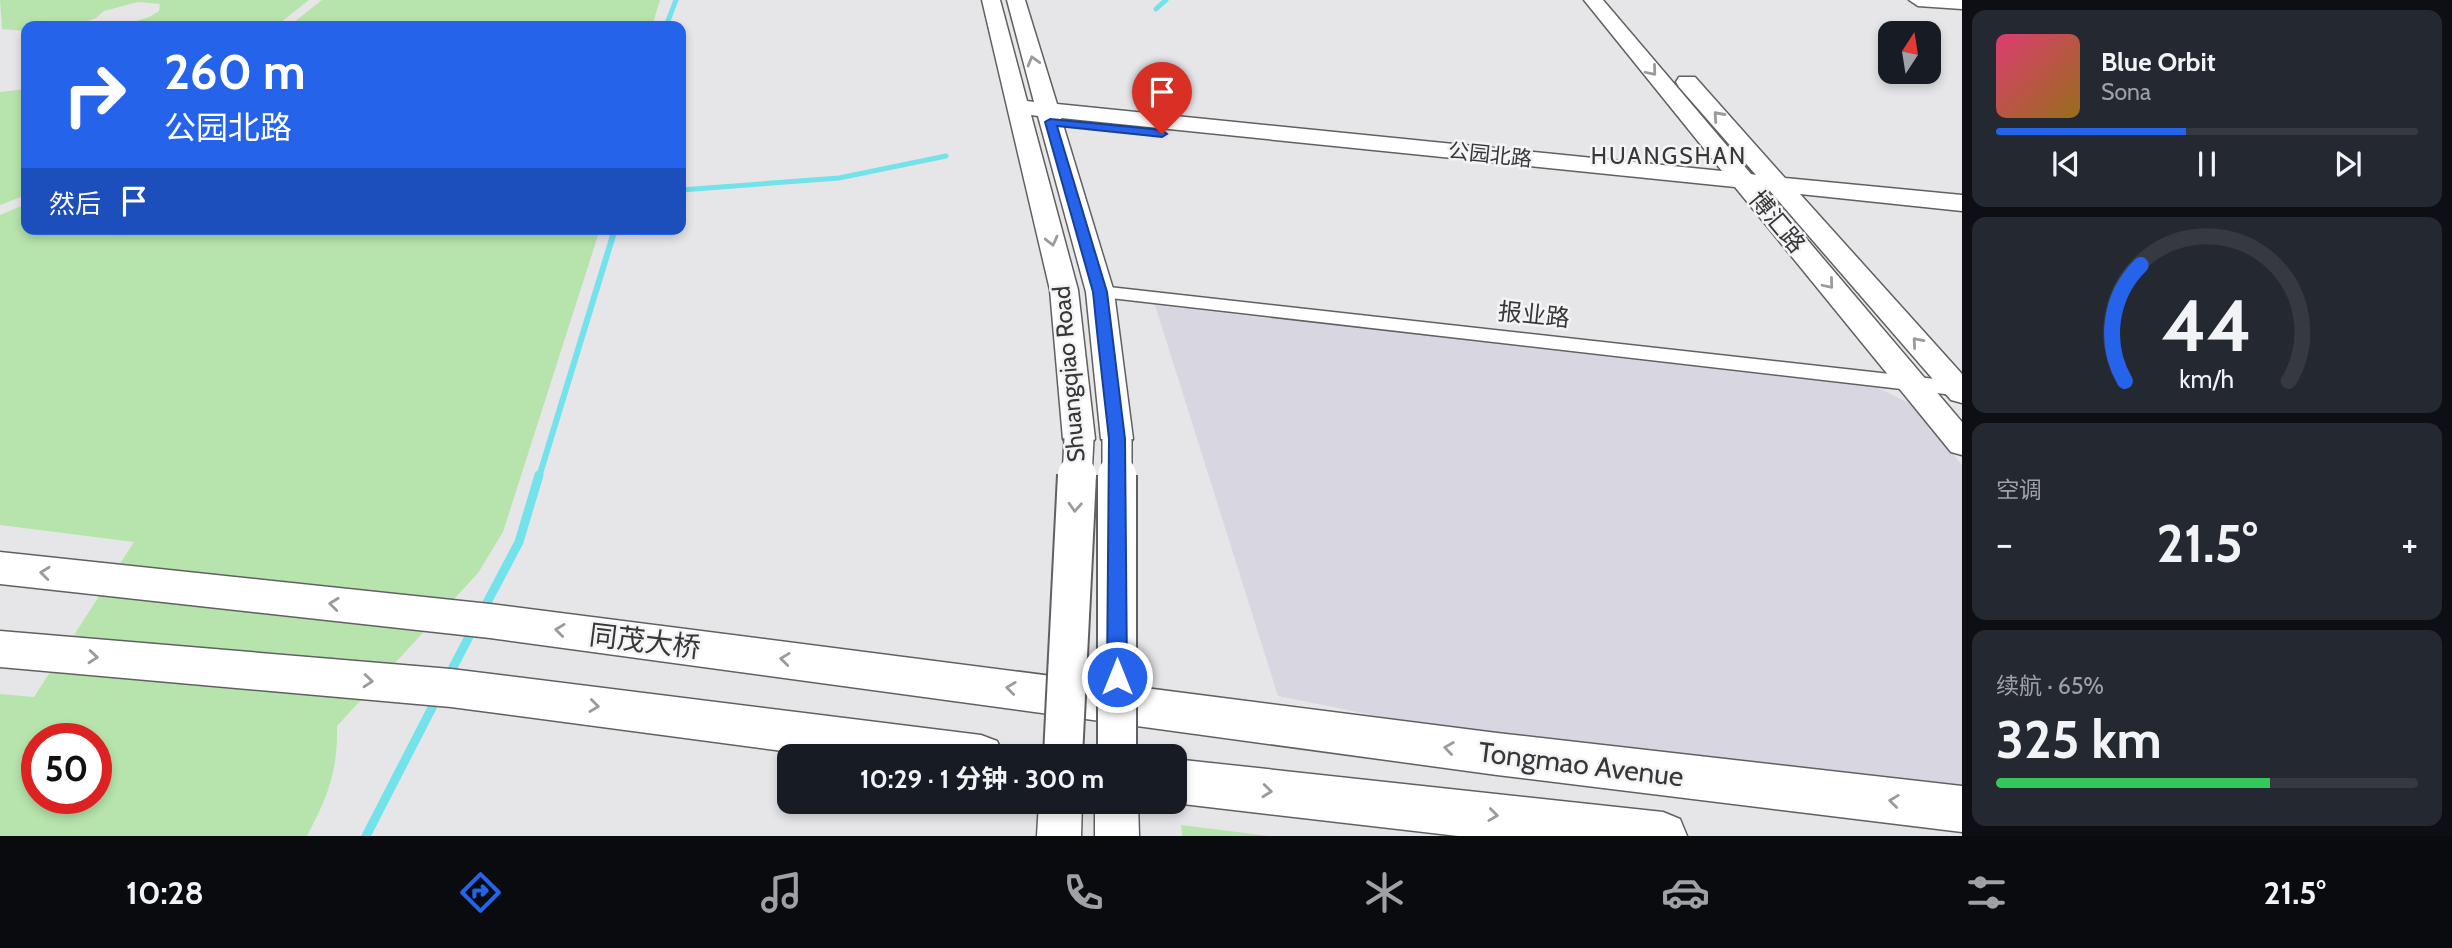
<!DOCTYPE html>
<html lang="zh">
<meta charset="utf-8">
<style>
body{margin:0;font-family:Cabin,"Noto Sans SC",sans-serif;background:#242831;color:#f1f3f6;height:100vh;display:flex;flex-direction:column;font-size:26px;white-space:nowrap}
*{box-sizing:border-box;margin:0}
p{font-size:23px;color:#9ea1a6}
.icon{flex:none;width:38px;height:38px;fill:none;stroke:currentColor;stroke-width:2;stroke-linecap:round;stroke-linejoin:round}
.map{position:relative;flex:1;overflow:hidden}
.panel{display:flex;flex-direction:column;gap:10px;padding:10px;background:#0d0f14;width:490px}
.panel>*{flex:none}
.banner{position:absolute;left:21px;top:21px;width:665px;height:214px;border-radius:14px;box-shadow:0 4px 10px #0003;background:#2563eb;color:#fff;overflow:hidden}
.needle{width:46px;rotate:12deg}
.buttons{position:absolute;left:1878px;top:21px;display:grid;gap:14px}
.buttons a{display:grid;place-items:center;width:63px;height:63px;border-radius:14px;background:#171b24;box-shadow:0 4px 10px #0003;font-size:35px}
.speed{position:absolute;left:21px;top:723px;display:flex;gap:14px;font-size:35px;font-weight:700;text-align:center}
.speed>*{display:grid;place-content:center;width:91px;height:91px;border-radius:50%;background:#171b24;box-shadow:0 4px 10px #0003;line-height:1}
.speed .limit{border:10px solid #d22;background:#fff;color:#111}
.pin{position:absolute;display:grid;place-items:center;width:60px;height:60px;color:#fff;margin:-72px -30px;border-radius:50% 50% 50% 0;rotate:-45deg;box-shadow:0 0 7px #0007}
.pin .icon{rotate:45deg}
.me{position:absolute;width:77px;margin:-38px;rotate:0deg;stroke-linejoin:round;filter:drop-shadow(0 0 5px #0008)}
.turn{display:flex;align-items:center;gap:24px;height:147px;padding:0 28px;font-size:32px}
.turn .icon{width:91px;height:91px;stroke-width:2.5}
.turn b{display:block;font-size:49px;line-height:60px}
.then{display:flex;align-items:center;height:66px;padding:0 28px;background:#0003;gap:14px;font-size:26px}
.big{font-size:52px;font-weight:700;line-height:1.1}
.panel .card{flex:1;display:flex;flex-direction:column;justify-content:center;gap:10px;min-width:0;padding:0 24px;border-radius:14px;background:#242831}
.panel .dial{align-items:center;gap:0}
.dial svg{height:182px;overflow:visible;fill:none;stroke:#363941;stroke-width:7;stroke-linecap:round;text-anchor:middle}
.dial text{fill:#f1f3f6;stroke:none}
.song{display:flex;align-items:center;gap:21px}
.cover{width:84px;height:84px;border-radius:10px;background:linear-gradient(135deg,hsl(340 70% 55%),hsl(40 70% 35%))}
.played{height:7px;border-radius:4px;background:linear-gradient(90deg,#2563eb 45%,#363941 45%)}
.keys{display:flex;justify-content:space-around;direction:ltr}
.heat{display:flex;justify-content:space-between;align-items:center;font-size:38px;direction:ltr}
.charge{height:10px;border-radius:5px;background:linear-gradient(90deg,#34c759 65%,#363941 0)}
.trip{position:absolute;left:777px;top:744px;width:410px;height:70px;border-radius:14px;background:#171b24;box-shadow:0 4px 10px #0003;font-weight:700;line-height:70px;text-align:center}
.menu{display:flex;height:112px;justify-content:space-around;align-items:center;background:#090b0e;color:#9ea1a6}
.menu .icon{width:49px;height:49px}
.menu .on{color:#2563eb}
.menu b{font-size:32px;color:#f1f3f6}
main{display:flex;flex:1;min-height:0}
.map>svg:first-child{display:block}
</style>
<main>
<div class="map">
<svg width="1962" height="836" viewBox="0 0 1962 836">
<rect width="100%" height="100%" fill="#e6e6e9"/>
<path fill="#d8d7e1" d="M1155,305L1878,388L1913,405L1962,465V796L1486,738L1278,696Z"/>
<path fill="#b6e4ac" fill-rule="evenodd" d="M0,0H309L276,26H120L149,17L159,11L160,4L138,2L104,11L96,18L79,24L26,26L25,31L2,29Z
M322,0H660L652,26H289Z
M26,89V195L0,205V92Z
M26,204V229H600L503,532L478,573L337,726C338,771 328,796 307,836H0V694L34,697L134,542L0,525V215ZM37,738H96V798H37Z
M1181,825L1269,836H1182Z"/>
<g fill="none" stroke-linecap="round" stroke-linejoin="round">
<path stroke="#73e2ea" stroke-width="5" d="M1156,9L1166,0
M666,26L676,0
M681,190L839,178L946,156"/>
<path stroke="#73e2ea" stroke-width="6" d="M539,477L615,229"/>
<path stroke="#73e2ea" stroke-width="9" d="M482,612L519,542L539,475
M448,677L473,629
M366,836L436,700"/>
<g stroke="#605f62" stroke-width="3">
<path id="street" d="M1100,286L1962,382V396L1093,296L1091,292L1093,288Z"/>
</g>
<g stroke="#605f62" stroke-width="3">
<path id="secondary" d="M982,0H1000L1027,101L1034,102L1007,0H1025L1057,104L1722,171L1584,0H1603L1751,174L1756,175L1679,87L1676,82L1679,77H1695L1785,178L1962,195V211L1800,194L1962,374V403L1951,400L1770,191L1765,190L1962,422V455L1951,452L1735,187L1061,118L1114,292L1133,439L1128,447L1117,450L1106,447L1101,439L1086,292L1038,116L1031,115L1078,290L1095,439L1090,447L1079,450L1068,447L1063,439L1050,290Z
M1909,0H1962V9L1918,6Z
M1039,802H1082L1081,836H1037Z
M1095,802H1138L1139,836H1095Z"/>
</g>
<g stroke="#605f62" stroke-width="3">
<path id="primary" d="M0,552L490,604L1497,733L1962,786V832L1497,775L490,638L0,584Z
M0,631L451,669L981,735L997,741L1004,756H820L451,707L0,667Z
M1174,759L1663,812L1680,819L1687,836H1458L1174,803L1170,802H1174Z"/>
</g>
<use href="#street" fill="#fff" fill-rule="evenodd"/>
<use href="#secondary" fill="#fff" fill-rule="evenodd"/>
<use href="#primary" fill="#fff" fill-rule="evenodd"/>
<g stroke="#605f62" stroke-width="32" stroke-linecap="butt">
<path id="secondary-bridge-far1" d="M1117,439V477
M1077,477L1079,439"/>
</g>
<g stroke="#605f62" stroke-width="42" stroke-linecap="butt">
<path id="secondary-bridge" d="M1117,475V756
M1063,756L1077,475"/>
</g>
<use href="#secondary-bridge-far1" stroke="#fff" stroke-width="29"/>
<use href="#secondary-bridge" stroke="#fff" stroke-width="38"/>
</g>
<defs><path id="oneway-chevron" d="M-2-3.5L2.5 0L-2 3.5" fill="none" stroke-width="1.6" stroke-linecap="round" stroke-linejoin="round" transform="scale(1.75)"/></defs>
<g stroke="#9b9b9c">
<use href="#oneway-chevron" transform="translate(1033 61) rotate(-106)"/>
<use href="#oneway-chevron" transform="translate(1652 71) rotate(50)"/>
<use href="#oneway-chevron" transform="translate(1718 116) rotate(-132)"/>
<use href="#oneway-chevron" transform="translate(1052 241) rotate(76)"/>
<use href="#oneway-chevron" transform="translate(1829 284) rotate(50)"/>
<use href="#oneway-chevron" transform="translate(1917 342) rotate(-131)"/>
<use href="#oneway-chevron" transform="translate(1075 507) rotate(93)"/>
<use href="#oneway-chevron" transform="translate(45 573) rotate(-174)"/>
<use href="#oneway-chevron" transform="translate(334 604) rotate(-174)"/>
<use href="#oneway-chevron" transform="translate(560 630) rotate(-173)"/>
<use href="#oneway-chevron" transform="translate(93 657) rotate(5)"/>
<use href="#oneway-chevron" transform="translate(785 659) rotate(-173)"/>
<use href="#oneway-chevron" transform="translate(368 681) rotate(5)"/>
<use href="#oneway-chevron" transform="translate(1011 688) rotate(-173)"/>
<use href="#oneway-chevron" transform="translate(594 706) rotate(7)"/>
<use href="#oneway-chevron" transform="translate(1449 748) rotate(-172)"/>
<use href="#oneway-chevron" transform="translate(1267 791) rotate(6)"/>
<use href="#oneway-chevron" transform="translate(1894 801) rotate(-173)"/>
<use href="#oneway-chevron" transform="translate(1493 815) rotate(7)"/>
</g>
<path fill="#2563eb" stroke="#184099" stroke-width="2" d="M1050,119L1162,130L1167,134L1162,137L1057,126L1107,292L1125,439L1127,677L1124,683L1117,686L1110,683L1107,677L1109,439L1098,341L1093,292L1045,122Z"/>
<g text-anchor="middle" stroke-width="5" stroke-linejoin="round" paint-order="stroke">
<g font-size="21" fill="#373738" stroke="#f4f4f6">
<text transform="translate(1490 155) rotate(6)" y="7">公园北路</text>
</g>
<g font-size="23" letter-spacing="2" fill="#373738" stroke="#f4f4f6">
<text x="1669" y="164">HUANGSHAN</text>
</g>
<g font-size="24" fill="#373738" stroke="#f4f4f6">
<text transform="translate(1777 222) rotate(50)" y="8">博汇路</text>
<text transform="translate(1534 315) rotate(6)" y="8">报业路</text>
<text transform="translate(1069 374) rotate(-95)" y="8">Shuangqiao Road</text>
</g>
<g font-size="28" fill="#373738" stroke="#f4f4f6">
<text transform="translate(645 641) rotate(7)" y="10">同茂大桥</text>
<text transform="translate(1581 764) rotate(7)" y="10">Tongmao Avenue</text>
</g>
</g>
</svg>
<div class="buttons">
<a><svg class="needle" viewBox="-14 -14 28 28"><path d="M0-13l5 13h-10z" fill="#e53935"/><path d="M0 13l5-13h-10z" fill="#9ea1a6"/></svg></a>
</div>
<div class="speed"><div class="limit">50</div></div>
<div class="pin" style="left:1162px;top:134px;background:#d93025"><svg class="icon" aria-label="arrive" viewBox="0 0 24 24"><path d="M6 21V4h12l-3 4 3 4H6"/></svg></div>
<svg class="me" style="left:1117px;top:677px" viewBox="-20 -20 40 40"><circle r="17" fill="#2563eb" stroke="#fff" stroke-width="3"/><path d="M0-11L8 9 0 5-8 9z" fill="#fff"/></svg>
<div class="trip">10:29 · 1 分钟 · 300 m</div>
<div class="banner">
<div class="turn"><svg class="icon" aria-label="right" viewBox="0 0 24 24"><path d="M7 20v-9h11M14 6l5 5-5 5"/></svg><div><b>260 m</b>公园北路</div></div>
<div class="then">然后<svg class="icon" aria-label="arrive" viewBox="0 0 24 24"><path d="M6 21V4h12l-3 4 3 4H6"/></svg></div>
</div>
</div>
<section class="panel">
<div class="card">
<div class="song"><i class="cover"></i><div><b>Blue Orbit</b><p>Sona</p></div></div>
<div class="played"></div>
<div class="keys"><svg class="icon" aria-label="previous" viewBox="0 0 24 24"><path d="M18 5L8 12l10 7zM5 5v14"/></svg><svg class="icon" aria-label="pause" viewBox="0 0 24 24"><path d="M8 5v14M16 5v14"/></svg><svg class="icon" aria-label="next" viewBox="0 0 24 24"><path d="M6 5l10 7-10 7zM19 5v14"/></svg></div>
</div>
<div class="card dial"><svg viewBox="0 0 100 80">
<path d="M14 69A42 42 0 1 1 86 69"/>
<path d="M14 69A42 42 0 0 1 21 18" stroke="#2563eb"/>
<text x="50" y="56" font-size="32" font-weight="700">44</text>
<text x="50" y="72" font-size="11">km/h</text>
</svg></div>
<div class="card"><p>空调</p>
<div class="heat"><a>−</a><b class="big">21.5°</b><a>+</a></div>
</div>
<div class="card"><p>续航 · 65%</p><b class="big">325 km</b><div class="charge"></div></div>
</section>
</main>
<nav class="menu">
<b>10:28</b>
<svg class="icon on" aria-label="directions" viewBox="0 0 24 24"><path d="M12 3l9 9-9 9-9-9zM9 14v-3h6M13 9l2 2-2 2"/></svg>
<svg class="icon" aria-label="music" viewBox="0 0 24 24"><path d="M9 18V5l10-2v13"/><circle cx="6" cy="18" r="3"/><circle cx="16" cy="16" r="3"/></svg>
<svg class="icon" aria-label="phone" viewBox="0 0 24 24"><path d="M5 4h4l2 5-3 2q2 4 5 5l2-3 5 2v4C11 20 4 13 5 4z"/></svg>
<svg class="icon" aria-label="climate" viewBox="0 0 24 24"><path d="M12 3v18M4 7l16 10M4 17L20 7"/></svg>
<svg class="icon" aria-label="car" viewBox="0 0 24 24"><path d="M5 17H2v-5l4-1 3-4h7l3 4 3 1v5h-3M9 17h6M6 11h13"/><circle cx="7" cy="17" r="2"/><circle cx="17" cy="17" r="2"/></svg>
<svg class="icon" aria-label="filters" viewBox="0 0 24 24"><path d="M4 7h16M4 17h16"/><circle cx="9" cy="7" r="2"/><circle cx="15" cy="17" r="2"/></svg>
<b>21.5°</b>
</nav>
